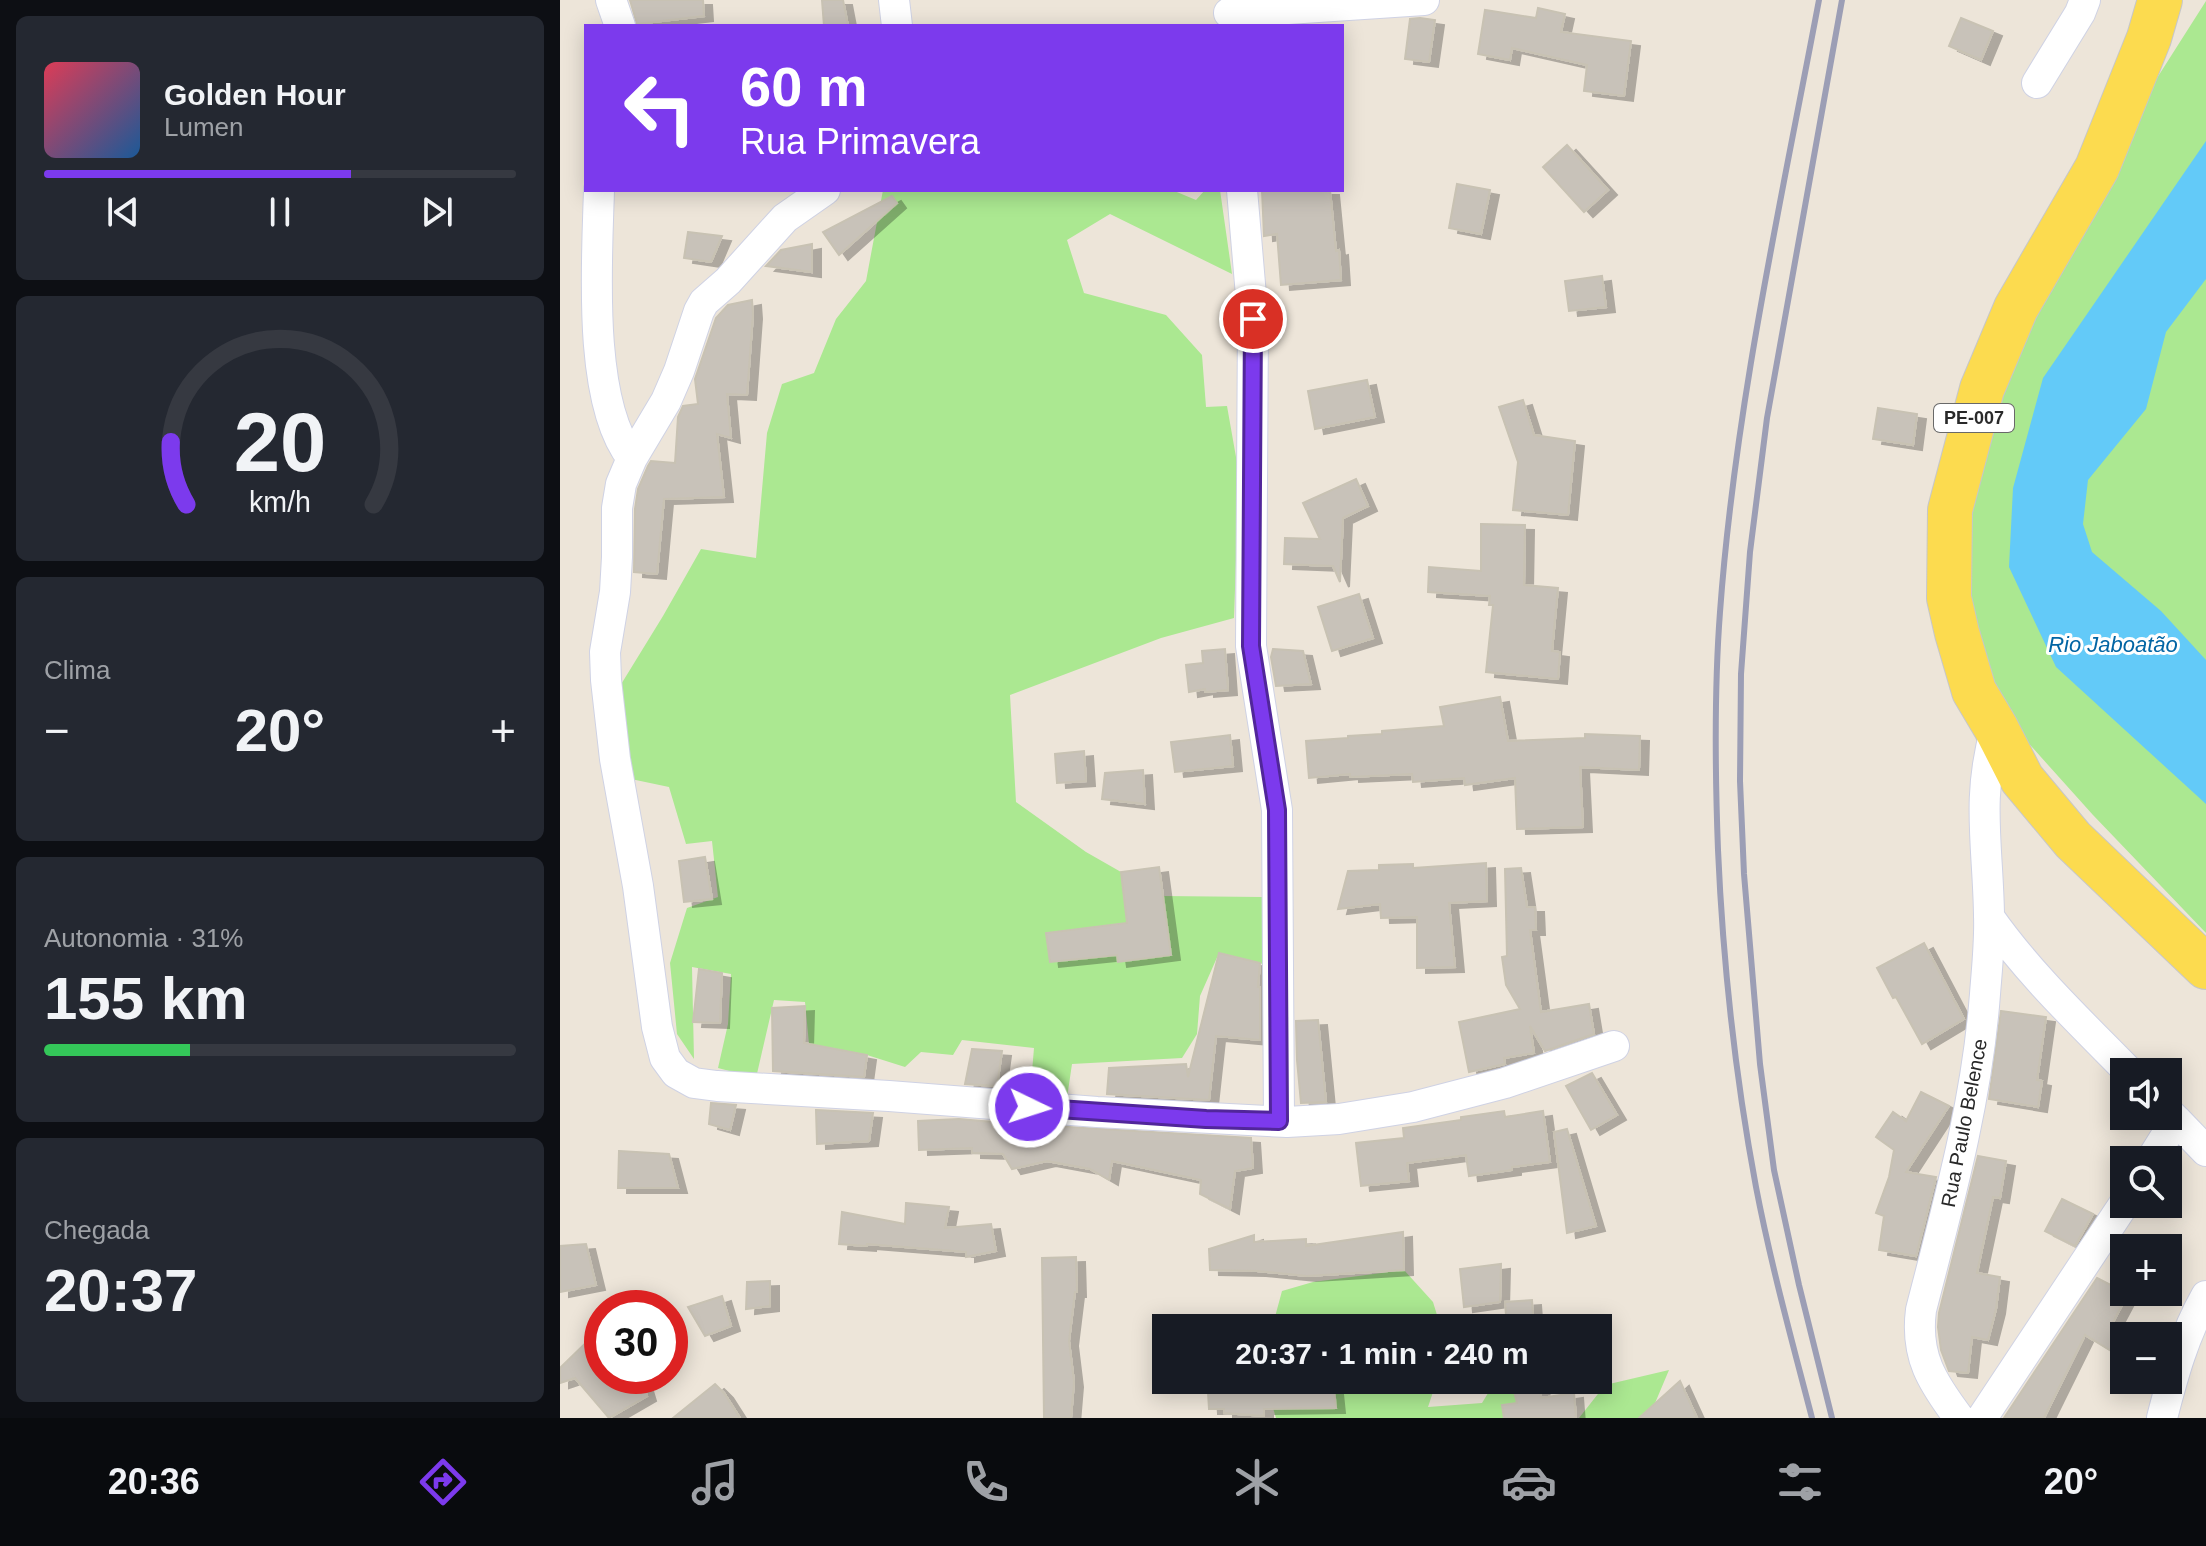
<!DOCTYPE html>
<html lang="pt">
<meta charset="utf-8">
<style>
body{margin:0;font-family:Helvetica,sans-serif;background:#242831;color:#f1f3f6;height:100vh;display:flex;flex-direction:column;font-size:30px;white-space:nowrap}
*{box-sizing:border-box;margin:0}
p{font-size:26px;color:#9ea1a6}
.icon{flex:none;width:44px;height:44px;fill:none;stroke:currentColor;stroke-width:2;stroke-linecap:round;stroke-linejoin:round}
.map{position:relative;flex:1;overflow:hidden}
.side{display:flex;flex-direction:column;gap:16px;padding:16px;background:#0d0f14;width:560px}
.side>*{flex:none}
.banner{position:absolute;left:24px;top:24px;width:760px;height:168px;border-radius:0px;box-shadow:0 4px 20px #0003;background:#7c3aed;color:#fff;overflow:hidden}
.controls{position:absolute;left:1550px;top:1058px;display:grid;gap:16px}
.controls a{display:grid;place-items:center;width:72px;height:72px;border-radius:0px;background:#171b24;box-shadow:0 4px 20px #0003;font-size:40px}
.speed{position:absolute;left:24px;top:1290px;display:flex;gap:16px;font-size:40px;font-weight:700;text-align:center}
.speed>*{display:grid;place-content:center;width:104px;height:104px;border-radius:50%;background:#171b24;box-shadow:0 4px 20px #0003;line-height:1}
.speed .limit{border:12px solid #d22;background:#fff;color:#111}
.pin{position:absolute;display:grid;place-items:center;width:68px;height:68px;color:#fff;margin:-34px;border:4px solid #fff;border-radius:50%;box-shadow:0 2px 8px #0007}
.me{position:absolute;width:88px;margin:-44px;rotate:94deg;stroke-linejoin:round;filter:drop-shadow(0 0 6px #0008)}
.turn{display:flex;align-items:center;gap:28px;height:168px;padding:0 24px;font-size:36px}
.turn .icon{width:104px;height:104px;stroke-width:2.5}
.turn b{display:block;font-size:56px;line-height:68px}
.big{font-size:60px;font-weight:700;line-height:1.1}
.side .widget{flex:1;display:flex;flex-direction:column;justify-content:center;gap:12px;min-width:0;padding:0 28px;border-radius:12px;background:#242831}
.side .dial{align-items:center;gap:0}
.dial svg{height:208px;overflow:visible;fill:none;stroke:#363941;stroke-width:7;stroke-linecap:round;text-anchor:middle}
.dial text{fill:#f1f3f6;stroke:none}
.song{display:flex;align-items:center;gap:24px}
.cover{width:96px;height:96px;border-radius:12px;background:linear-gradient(135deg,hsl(350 70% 55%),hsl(210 70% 35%))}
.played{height:8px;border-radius:4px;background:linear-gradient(90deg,#7c3aed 65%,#363941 65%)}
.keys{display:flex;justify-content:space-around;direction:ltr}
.heat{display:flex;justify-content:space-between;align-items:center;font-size:44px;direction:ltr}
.charge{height:12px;border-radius:6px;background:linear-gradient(90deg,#34c759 31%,#363941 0)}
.trip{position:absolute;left:592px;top:1314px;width:460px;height:80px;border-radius:0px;background:#171b24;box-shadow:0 4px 20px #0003;font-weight:700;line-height:80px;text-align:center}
.dock{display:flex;height:128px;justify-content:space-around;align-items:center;background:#090b0e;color:#9ea1a6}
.dock .icon{width:56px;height:56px}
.dock .active{color:#7c3aed}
.dock b{font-size:36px;color:#f1f3f6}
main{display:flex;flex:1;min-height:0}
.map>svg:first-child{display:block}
</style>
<main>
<section class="side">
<div class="widget">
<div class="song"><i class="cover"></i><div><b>Golden Hour</b><p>Lumen</p></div></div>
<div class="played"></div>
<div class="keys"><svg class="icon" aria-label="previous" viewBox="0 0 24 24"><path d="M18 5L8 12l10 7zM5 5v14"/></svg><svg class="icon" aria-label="pause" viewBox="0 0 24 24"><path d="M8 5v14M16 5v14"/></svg><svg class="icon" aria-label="next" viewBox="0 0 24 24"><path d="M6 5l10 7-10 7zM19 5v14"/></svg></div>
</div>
<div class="widget dial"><svg viewBox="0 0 100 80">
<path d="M14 69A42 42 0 1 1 86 69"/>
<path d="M14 69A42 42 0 0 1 8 45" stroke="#7c3aed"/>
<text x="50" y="56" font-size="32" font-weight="700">20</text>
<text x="50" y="72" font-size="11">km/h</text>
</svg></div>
<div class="widget"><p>Clima</p>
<div class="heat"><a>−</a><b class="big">20°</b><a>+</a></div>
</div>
<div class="widget"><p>Autonomia · 31%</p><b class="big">155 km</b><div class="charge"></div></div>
<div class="widget"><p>Chegada</p><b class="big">20:37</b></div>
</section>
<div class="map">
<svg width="1646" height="1418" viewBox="0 0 1646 1418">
<defs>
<filter id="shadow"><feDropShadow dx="9" dy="5" stdDeviation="0" flood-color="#0004"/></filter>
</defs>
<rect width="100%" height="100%" fill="#ede5d9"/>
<path fill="#abe891" d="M1646,1V933L1533,815L1436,707L1407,618L1405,510L1470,314L1576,111Z
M323,190H612L636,200L645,190H660L672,274L550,214L507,240L524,293L606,315L642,355L646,407L667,406L679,474L674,618L601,638L450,695L456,802L526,852L561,872L564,900L603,896L702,897L703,964L659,953L640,996L637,1034L622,1058L512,1064L507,1098L469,1107L474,1048L402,1040L393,1055L361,1052L345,1067L307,1055L249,1044L245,1002L214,1000L196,1078L158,1068L168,1024L171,974L132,967L134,1059L117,1034L110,963L127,908L158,897L152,841L126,844L109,787L71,779L60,686L103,616L141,549L196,558L207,433L222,384L254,373L276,319L306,281Z
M844,1270L873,1302L881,1328H712L722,1291L753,1282Z
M1109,1370L1090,1415L1081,1418H1019L1045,1385Z
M713,1380H877L868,1407L922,1403L936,1380H997L957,1403L961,1418H716L713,1408Z"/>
<path fill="#63caf8" d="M1646,141V279L1606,332L1586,409L1528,480L1523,524L1532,552L1601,611L1646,660V804L1496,667L1449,567L1453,488L1483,378Z"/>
<path fill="#c8c2b9" stroke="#c8c2b3" stroke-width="2" filter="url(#shadow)" d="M70,0H143L144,16L77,24Z
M262,0H283L288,26H264Z
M978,8L1005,14L1001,32L1071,41L1064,96L1024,91L1027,65L952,48L950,60L918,54L925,10L976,18Z
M860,18L875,20L869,62L845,59L850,19Z
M1401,18L1433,31L1421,60L1389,46Z
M1007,145L1048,190L1024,212L983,167Z
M897,184L930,190L921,234L889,228Z
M702,190H770L776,251L779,250L781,280L721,285L717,234L704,236Z
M332,196L337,203L279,255L263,232Z
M128,232L162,236L151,262L124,258Z
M252,244V272L206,266L221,250Z
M1042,276L1046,307L1009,311L1005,281Z
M192,300L193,314L187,395L167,394L171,438L157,434L164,497L104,499L97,574L74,572L75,509L78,489L88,466L91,461L115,463L118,417L123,406L138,404L135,379L156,318L168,305Z
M807,380L815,417L755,429L748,391Z
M963,400L974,435L1015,441L1008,515L953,510L958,462L939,407Z
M1318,408L1357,414L1353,445L1313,439Z
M796,479L808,506L783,518L780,582L773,566L724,564L725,538L760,539L743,503Z
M921,524L965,525L964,585L998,588L992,651L1000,652L998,679L926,672L933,605H929L930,596L868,592L869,567L921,571Z
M799,594L813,638L772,651L758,607Z
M665,649L668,690L645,692V689L629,692L626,665L643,663L642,651Z
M713,649L743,651L751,684L716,686L711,657Z
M940,697L948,741L1025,738V734L1080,736L1079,770L1020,767L1023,827L957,829L955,778L905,785L904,778L853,782L852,774L790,777V774L749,778L746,741L788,738V736L822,734V731L884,726L880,707Z
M670,735L673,766L615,772L611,742Z
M524,751L526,781L497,783L495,754Z
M583,770L585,804L542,799L545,773Z
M145,857L152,899L124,902L119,861Z
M926,863L927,901L889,903L895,967L857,968V917L821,918L820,904L778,909L788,871L819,870V865L853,864V868Z
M599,867L611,955L558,962L557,955L490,962L486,933L567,923L561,872Z
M961,868L967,907H975L976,930H970L981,1012L1029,1004L1034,1034L985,1051L970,1026L974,1053L944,1058L945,1064L909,1072L899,1022L960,1009L946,985L942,957L947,956L945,869Z
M1364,943L1404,1019L1362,1044L1336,997L1333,998L1317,968Z
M659,953L700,963L698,987H700V1040L656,1036L649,1100L547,1094L549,1068L626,1064L628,1077Z
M139,969L162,973L160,1023L133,1022Z
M245,1006L244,1043L307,1055L304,1077L213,1071L212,1008Z
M1441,1011L1486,1017L1477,1080L1482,1081L1478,1107L1429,1099Z
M758,1020L766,1102L741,1103L737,1060L736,1021Z
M412,1049L442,1051L437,1086L405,1084Z
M1032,1073L1057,1115L1031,1130L1006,1086Z
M1361,1092L1389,1106L1346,1172L1376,1177L1356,1256L1319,1250L1324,1216L1316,1213L1329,1177L1334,1150L1316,1137L1333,1112L1346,1121Z
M151,1103L176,1105L170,1130L149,1124Z
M256,1110L313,1113L309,1141L257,1144Z
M944,1111L945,1117L983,1111L990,1162L952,1167V1170L909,1176L906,1155L847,1163L849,1181L801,1186L796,1143L844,1138L843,1128L901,1120V1117Z
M399,1119L432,1122V1129L475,1125L691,1138L693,1168L675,1171L670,1209L640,1194L641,1180L552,1161L549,1180L530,1169L487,1161L452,1169L443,1154L412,1153V1148L359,1150L358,1121Z
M1007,1129L1036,1226L1007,1233L994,1132Z
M59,1151L109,1154L118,1188H58Z
M1418,1156L1446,1161L1440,1198L1433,1197L1417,1273L1440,1277L1436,1309L1428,1340L1412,1337L1408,1373L1389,1371L1381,1350L1378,1327L1379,1313Z
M1502,1199L1533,1214L1515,1246L1485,1231Z
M346,1203L389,1207L385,1228L431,1224L436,1251L406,1257V1252L307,1244V1246L279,1244L282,1212L345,1224Z
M843,1232L844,1270L747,1276L697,1271L650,1270L649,1249L694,1235V1242L746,1239V1246Z
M26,1244L36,1285L0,1292V1246Z
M516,1257L517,1292H515L509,1341L514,1382L511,1418H484L482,1258Z
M941,1264L940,1302L904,1307L900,1269Z
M1537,1278L1568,1294L1552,1324L1565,1332L1553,1352L1525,1335L1484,1418H1444Z
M210,1281V1306L186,1309L187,1282Z
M162,1296L171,1326L145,1336L128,1307Z
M972,1300L974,1328H947L945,1302Z
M42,1327V1376H81L87,1396L49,1418L15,1378L0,1383V1368Z
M666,1380H701V1386L755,1380H773L776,1408L704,1409V1416L664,1413V1409H649L648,1392L666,1390Z
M951,1380H980L981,1398L1014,1393L1016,1418H944L942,1405L957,1403Z
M1120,1381L1137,1418H1079Z
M155,1384L164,1393L180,1418H113Z"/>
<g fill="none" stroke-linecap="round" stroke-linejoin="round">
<g stroke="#cfd2e4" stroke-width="32">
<path id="minor" d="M51,0L60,26
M334,0L337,26
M669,13L864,0
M1477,83L1520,13L1525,0
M39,190C37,259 27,403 72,458
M265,190L225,218L168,281L144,302L139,311L119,371L106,401L72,458L61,484L57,508V557L55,592L45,652L46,680L55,759L78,886L97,1027L105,1058L116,1073L134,1083L157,1086L329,1096L537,1112L727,1122L779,1119L853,1107L945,1083L1054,1046
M682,190L693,319L691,646L717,810L719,1121
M1429,917C1469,974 1520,1022 1569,1072
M1616,1120L1646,1151
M1591,1160L1616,1120L1608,1112
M1399,1418C1372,1382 1355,1356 1361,1310C1388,1205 1417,1102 1425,994C1427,968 1430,941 1429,915C1428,846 1416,798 1436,728
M1422,1418L1564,1204
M1602,1418C1613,1375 1624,1335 1646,1296"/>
</g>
<g stroke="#c7c7c7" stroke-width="46">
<path id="primary" d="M1600,0L1589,38L1537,168L1456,308L1422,389L1390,510L1389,598L1397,633L1414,691L1436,728L1462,779L1513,840L1646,967"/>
</g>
<use href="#minor" stroke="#fff" stroke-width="30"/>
<use href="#primary" stroke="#fcdb4f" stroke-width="44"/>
<path stroke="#9c9eb5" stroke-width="6" d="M1252,1418C1232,1341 1211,1265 1196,1187C1175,1075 1163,963 1158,850C1155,771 1154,691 1160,612C1175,407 1221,202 1259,0
M1272,1418L1239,1285L1214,1170L1200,1064L1184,874L1180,781L1181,674L1190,552L1207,418L1282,0"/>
</g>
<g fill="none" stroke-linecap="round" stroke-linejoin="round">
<g stroke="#51269a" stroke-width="20">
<path id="route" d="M469,1107L646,1119L719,1121L717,810L691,646L693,319"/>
</g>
<use href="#route" stroke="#7c3aed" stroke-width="14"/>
</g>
<g text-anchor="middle" stroke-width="6" stroke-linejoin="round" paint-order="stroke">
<rect fill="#fff" stroke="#696969" stroke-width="2" x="1374" y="404" width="80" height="28" rx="6"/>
<g font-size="18" font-weight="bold" fill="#292929">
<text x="1414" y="424">PE-007</text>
</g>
<g font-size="20" fill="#292929" stroke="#fff">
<text transform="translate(1404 1123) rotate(-79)" y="7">Rua Paulo Belence</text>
</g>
<g font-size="22" font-style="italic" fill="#0265a4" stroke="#fff">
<text x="1553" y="652">Rio Jaboatão</text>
</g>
</g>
</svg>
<div class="controls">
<a><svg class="icon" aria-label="sound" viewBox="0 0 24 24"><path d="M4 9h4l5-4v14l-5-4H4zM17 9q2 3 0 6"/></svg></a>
<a><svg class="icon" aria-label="search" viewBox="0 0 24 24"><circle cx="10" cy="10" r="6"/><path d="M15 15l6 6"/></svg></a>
<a>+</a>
<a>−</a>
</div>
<div class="speed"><div class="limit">30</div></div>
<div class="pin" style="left:693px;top:319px;background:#d93025"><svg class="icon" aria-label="arrive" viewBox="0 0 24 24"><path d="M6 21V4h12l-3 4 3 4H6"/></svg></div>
<svg class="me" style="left:469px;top:1107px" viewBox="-20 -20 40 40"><circle r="17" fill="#7c3aed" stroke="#fff" stroke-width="3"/><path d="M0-11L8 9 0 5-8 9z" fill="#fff"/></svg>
<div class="trip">20:37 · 1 min · 240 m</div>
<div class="banner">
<div class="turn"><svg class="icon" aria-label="left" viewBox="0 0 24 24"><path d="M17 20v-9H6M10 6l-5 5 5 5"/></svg><div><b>60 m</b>Rua Primavera</div></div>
</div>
</div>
</main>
<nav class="dock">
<b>20:36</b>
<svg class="icon active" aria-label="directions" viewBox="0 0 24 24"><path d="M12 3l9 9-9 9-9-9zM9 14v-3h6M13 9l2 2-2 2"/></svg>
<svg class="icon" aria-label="music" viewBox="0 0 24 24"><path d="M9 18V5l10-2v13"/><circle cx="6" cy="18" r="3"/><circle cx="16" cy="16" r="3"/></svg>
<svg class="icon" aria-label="phone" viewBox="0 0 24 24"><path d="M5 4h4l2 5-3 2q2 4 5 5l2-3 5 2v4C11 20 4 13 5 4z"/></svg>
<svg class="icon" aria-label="climate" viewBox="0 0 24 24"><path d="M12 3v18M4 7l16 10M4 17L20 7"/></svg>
<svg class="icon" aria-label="car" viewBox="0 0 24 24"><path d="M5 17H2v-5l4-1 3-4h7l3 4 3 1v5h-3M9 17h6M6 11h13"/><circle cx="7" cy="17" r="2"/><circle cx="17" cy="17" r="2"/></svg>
<svg class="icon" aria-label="filters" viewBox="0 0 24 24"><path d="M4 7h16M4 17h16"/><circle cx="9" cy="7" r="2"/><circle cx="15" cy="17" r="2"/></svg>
<b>20°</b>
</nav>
